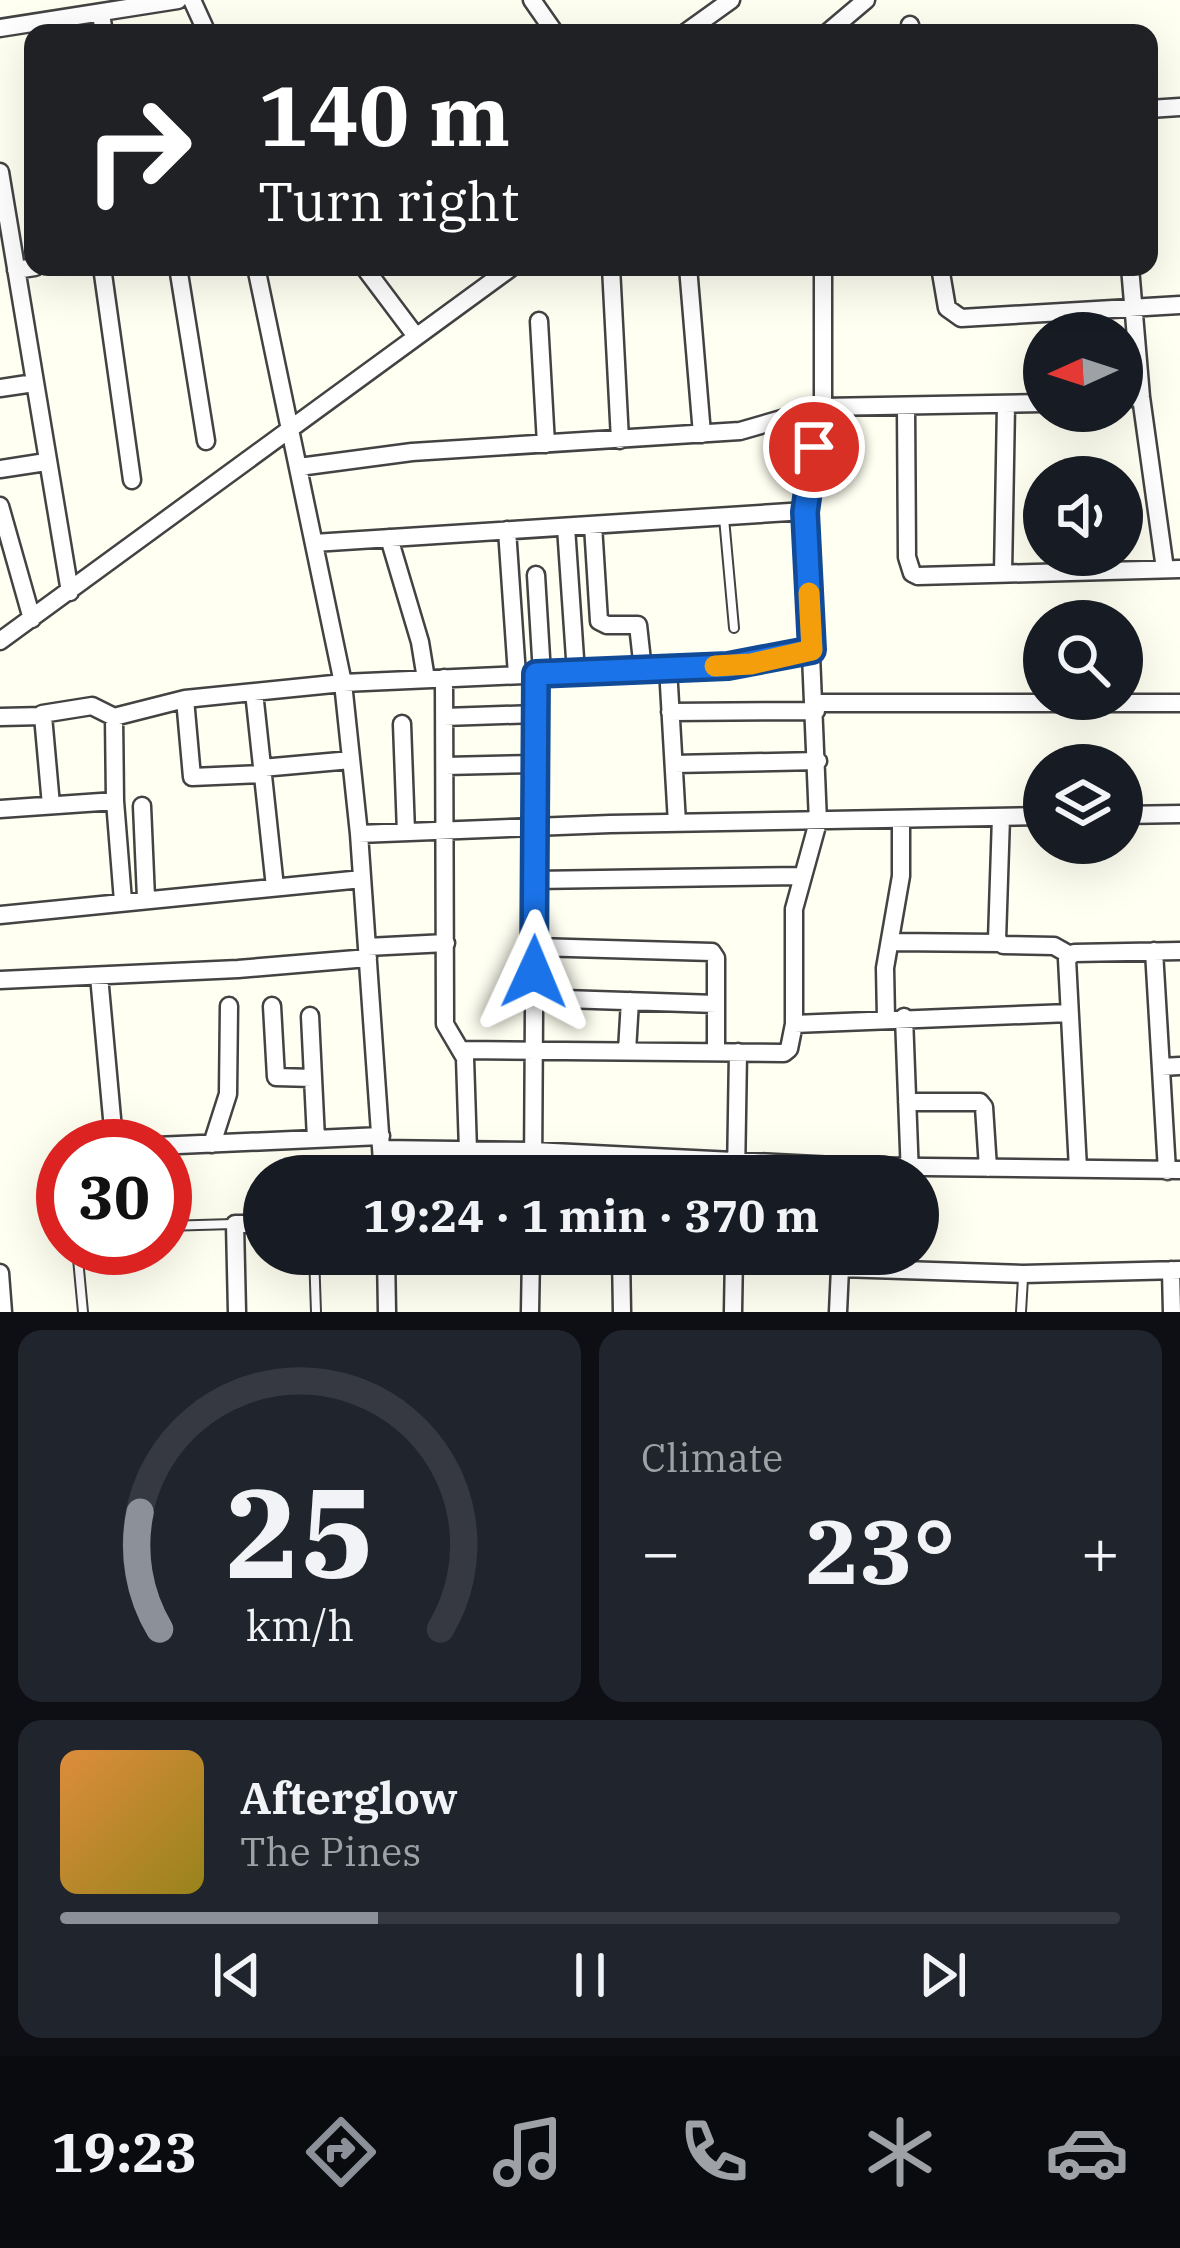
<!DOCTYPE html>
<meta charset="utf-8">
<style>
body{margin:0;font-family:"IBM Plex Serif",serif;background:#20242c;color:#f1f3f6;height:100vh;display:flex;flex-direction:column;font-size:45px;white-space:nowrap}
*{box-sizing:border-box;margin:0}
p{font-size:39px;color:#9ea1a6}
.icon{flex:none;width:66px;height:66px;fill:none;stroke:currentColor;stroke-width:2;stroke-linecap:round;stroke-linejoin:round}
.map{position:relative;height:1312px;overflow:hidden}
.details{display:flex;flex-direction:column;gap:18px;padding:18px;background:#0d0f14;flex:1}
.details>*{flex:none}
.banner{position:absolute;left:24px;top:24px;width:1134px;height:252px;border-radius:24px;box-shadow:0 12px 48px #0002;background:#202124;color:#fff;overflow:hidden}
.needle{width:78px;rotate:267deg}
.controls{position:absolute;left:1023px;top:312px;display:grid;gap:24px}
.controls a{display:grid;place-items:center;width:120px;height:120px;border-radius:50%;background:#171b24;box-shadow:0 12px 48px #0002;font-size:60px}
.speed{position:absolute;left:36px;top:1119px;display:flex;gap:24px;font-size:60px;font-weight:700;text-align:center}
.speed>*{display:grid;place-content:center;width:156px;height:156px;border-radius:50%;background:#171b24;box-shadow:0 12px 48px #0002;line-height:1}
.speed .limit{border:18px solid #d22;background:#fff;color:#111}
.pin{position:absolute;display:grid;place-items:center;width:102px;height:102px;color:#fff;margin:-51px;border:6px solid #fff;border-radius:50%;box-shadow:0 3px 12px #0007}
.me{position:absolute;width:132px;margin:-66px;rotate:1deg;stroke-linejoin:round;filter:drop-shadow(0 0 9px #0008)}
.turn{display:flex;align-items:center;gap:42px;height:252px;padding:0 36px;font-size:54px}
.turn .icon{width:156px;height:156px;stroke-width:2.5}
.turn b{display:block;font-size:84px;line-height:102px}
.big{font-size:90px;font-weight:700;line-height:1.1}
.details .card{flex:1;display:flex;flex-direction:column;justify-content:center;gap:18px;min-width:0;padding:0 42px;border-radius:24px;background:#20242c}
.details .dial{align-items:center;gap:0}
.dial svg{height:312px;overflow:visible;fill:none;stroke:#363941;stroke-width:7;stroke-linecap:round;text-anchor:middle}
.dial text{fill:#f1f3f6;stroke:none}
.song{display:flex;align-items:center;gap:36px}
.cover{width:144px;height:144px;border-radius:18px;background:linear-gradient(135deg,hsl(30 70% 55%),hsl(50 70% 35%))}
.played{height:12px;border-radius:6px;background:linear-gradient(90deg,#8c9099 30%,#363941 30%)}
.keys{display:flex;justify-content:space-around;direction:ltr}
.heat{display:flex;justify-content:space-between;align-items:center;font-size:66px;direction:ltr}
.details .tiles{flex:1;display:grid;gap:18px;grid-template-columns:1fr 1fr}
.card:last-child{grid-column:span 2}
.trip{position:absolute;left:243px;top:1155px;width:696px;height:120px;border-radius:60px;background:#171b24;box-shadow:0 12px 48px #0002;font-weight:700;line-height:120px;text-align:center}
.menu{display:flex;height:192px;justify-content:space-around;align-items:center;background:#090b0e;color:#9ea1a6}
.menu .icon{width:84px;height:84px}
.menu .on{color:#8c9099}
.menu b{font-size:54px;color:#f1f3f6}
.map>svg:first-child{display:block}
</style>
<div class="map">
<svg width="1180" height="1312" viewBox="0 0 1180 1312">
<rect width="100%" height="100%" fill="#fffff2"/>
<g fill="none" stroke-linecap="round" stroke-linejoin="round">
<g stroke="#434343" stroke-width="12">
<path id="lane" d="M724,518L734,628
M165,1226L233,1224
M77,1248L83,1312
M314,1254L316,1312
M1021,1312L1023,1278"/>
</g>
<g stroke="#434343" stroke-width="21">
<path id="street" d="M192,0L207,33
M532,0L555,33
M101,14L104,33
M910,25L912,33
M0,28L178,0
M685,33L731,0
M827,33L866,0
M1149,109L1180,107
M0,172L70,592
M102,267L132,480
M178,267L206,441
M256,267L343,683L359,834L383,1176
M364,267L415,335
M611,267L620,440
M688,267L702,434
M940,267L947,308L961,318L1180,305
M1130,267L1141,397L1165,569
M16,270L35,267
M539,321L546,444
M0,388L34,383
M1122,398L1141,397
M906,407L907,557L912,573L918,576L1180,569
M299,467L412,452L740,431L823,407L1044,403
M0,469L46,462
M0,506L32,619
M593,525L599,621L607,625H638L643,670
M566,527L576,673
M507,530L517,675
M389,538L420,642L426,679
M314,543L805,511
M1003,574L1006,405
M536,575L542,674
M0,641L512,267
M668,668L677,823
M444,678L445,1024L465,1058L468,1151
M254,692L275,887
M185,699L192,777L263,774
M815,703H1180
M670,712L816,711
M42,714L92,706L114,717
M0,717L43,716L51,805
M444,717L536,714
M402,724L406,832
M674,764L818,761
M445,766L536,764
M262,768L351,760
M142,806L146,898
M0,809L115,801
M1122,815L1180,814
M1001,817L997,940L1003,945L1054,946L1070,955
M359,834L610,824L1044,816
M535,880L803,876
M123,901L115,801L114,717L185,699L343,683L727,666L812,650
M0,915L362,879
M891,942L999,943
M367,947L446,943
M535,947L712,952L716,958V1052
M1154,951L1167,1171
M99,976L114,1140L119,1146
M0,980L238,969L368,958
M534,998L716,1004
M272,1006L276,1077L313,1078
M310,1016L316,1139
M904,1017L910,1176
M886,1018L885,968L901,876V819
M794,1024L1069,1013
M462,1050L784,1053L789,1049L794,1024V909L818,822L805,511L806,486L823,407V267
M627,1051L630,1001
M1161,1067L1180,1066
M907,1102H980L984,1107L988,1168
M212,1144L228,1094L229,1006
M156,1146L381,1136
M382,1149L533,1151L835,1166L1180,1170
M1078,1169L1067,959L1074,953L1180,951
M533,1176L536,675
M736,1176L738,1052
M386,1254L387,1312
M621,1254L622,1312
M430,1262H530
M1171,1270L1172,1312
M0,1273L3,1312
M237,1312L235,1224H264
M530,1312L531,1254
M733,1312L734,1254
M838,1312L840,1268L1023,1274L1180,1270"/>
</g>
<use href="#lane" stroke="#fff" stroke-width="8"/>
<use href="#street" stroke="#fff" stroke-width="16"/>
</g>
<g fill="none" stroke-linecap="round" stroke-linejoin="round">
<g stroke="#114b97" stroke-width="30">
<path id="route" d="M534,972L536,674L728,666L812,650L805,512L814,447"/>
</g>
<use href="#route" stroke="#1a73e8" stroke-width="21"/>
<path stroke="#f59e0b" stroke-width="21" d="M715,666L751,664L812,650L809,593"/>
</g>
</svg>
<div class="controls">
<a><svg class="needle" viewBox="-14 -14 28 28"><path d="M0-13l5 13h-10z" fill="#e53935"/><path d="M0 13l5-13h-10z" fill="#9ea1a6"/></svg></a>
<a><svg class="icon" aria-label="sound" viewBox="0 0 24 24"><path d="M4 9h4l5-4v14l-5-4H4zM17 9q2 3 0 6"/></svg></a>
<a><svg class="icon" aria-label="search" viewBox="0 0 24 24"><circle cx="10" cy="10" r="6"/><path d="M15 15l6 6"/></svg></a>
<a><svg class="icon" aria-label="layers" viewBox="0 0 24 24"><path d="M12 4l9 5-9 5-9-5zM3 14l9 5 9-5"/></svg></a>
</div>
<div class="speed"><div class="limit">30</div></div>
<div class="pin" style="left:814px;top:447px;background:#d93025"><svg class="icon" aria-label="arrive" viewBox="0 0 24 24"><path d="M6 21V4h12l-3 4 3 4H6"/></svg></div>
<svg class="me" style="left:534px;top:972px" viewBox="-20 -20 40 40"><path d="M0-17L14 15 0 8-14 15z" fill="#1a73e8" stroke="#fff" stroke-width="4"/></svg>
<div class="trip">19:24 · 1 min · 370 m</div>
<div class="banner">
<div class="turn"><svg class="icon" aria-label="right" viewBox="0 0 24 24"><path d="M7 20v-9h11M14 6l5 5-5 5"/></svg><div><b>140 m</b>Turn right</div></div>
</div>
</div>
<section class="details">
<div class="tiles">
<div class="card dial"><svg viewBox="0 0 100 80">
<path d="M14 69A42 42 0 1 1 86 69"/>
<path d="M14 69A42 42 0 0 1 9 39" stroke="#8c9099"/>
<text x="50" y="56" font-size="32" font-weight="700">25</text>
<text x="50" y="72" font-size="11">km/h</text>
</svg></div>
<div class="card"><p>Climate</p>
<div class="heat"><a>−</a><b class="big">23°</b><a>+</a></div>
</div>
<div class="card">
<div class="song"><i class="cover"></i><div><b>Afterglow</b><p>The Pines</p></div></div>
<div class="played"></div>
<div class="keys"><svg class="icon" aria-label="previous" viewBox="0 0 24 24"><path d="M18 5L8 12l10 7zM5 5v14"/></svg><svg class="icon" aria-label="pause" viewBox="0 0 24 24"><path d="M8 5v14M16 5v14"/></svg><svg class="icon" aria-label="next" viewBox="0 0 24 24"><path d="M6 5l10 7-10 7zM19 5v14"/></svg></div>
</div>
</div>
</section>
<nav class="menu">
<b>19:23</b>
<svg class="icon on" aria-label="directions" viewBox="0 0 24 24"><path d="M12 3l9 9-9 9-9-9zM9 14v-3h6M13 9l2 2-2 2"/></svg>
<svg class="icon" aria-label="music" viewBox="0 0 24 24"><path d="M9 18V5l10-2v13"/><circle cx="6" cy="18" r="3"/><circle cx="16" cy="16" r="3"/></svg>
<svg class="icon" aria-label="phone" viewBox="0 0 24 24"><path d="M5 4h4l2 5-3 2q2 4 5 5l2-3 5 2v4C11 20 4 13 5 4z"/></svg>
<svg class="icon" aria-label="climate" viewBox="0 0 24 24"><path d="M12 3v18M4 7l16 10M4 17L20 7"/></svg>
<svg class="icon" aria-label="car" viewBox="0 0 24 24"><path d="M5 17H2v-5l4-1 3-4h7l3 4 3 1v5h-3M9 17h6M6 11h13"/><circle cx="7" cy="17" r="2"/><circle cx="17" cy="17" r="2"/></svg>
</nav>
